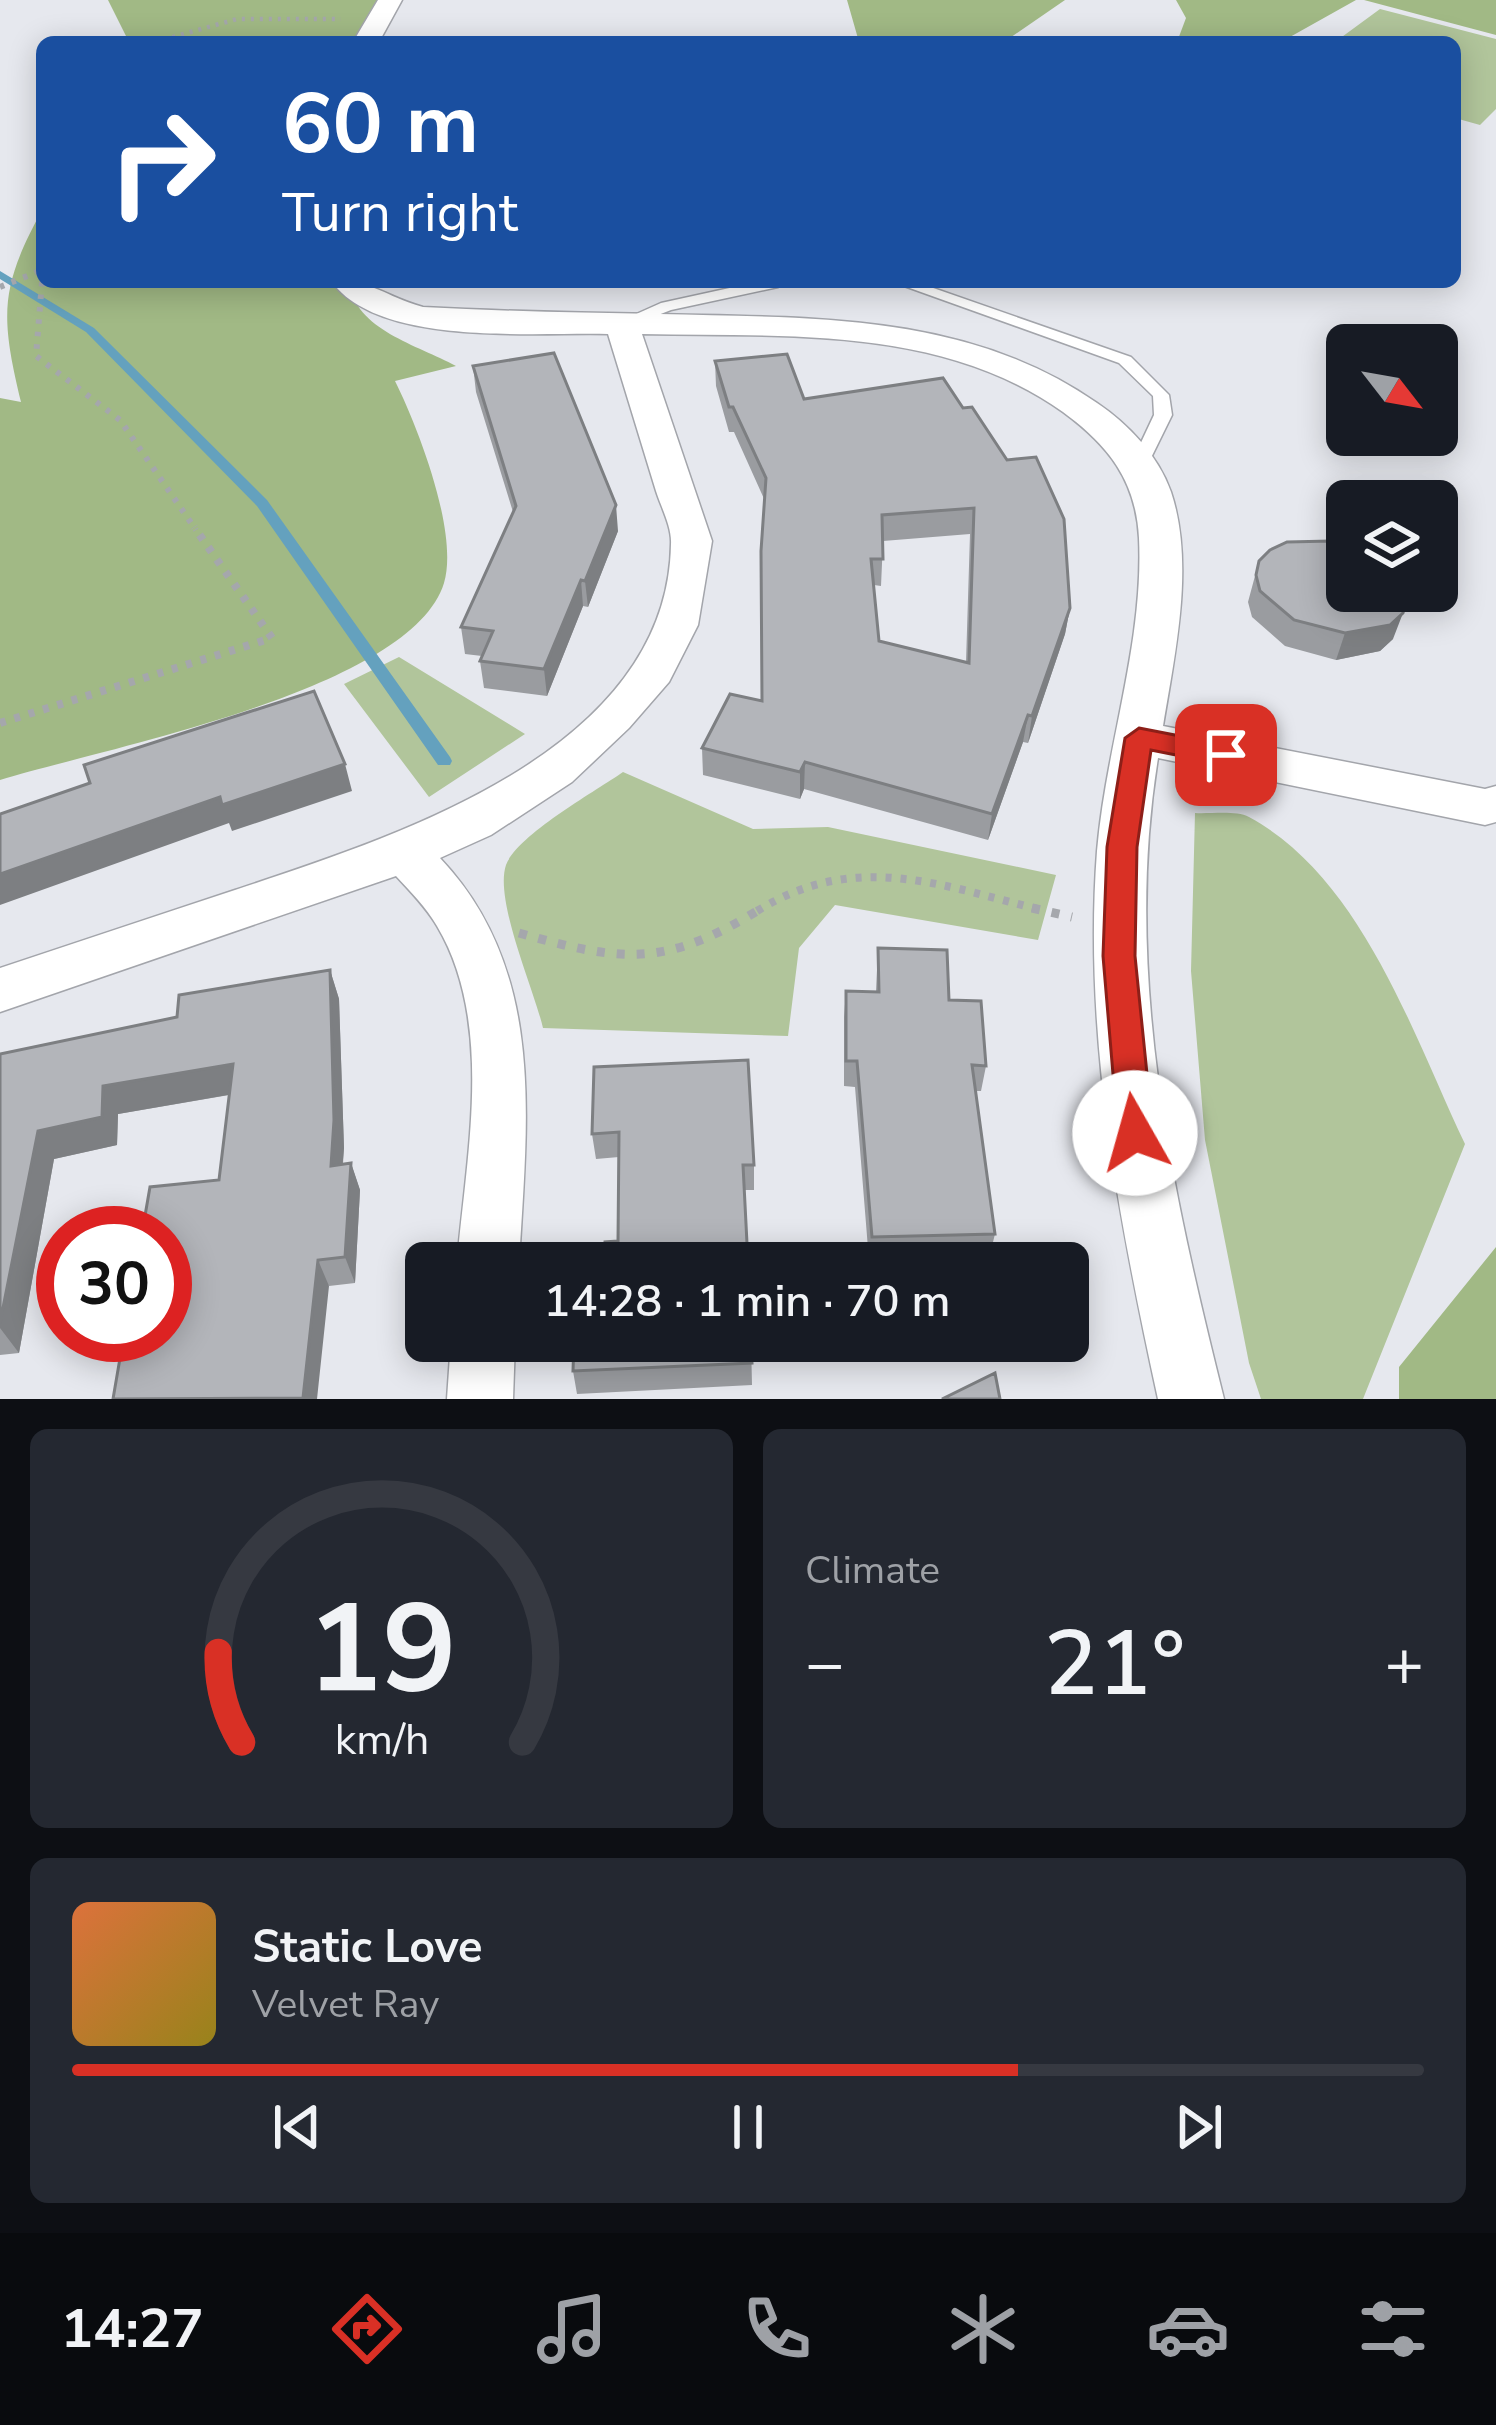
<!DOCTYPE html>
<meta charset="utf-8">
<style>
body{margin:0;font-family:"Nunito Sans",sans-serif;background:#242831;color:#f1f3f6;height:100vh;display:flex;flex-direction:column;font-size:45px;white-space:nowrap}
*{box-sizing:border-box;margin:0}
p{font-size:39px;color:#9ea1a6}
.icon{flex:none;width:66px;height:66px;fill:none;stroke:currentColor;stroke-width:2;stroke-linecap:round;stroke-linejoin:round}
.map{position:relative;height:1399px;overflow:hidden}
.side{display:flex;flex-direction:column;gap:30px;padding:30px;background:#0d0f14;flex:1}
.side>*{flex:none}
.top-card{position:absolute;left:36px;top:36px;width:1425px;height:252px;border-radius:18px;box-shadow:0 6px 30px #0003;background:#1a4fa0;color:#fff;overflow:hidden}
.needle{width:78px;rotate:121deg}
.tools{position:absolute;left:1326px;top:324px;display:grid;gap:24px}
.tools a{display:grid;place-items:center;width:132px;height:132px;border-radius:18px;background:#171b24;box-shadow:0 6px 30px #0003;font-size:60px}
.speed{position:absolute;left:36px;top:1206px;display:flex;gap:24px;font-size:60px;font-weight:700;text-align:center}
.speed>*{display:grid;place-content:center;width:156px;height:156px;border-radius:50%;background:#171b24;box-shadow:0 6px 30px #0003;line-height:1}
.speed .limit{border:18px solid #d22;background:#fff;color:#111}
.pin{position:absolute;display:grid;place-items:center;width:102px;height:102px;color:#fff;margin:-51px;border-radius:24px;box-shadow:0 6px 18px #0006}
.me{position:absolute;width:132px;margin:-66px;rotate:353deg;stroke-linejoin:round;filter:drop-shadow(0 0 9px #0008)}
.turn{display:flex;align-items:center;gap:42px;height:252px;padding:0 48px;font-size:54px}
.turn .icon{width:156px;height:156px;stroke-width:2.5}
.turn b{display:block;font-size:84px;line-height:102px}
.big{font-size:90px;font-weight:600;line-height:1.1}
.side .widget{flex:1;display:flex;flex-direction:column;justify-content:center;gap:18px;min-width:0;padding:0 42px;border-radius:18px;background:#242831}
.side .dial{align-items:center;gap:0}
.dial svg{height:312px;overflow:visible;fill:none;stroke:#363941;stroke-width:7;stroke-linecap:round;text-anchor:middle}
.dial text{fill:#f1f3f6;stroke:none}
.song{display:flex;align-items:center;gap:36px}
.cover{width:144px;height:144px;border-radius:18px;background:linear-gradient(135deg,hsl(20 70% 55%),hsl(50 70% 35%))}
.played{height:12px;border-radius:6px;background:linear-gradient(90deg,#d93025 70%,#363941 70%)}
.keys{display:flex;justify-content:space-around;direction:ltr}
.heat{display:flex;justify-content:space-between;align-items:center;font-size:66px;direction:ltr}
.side .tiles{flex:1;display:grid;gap:30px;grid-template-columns:1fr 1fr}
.widget:last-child{grid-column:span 2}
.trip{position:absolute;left:405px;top:1242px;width:684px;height:120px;border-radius:18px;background:#171b24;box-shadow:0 6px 30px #0003;font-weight:600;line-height:120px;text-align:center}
.menu{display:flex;height:192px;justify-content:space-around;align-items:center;background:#090b0e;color:#9ea1a6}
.menu .icon{width:84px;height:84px}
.menu .on{color:#d93025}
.menu b{font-size:54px;color:#f1f3f6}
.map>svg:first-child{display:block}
</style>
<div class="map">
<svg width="1496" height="1399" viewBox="0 0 1496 1399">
<rect width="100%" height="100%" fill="#e6e8ee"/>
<path fill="#b1c59b" d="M1380,9L1496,39V109L1480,125L1455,118V42H1335Z
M399,657L525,734L429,797L344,684Z
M623,772L753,829L828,827L1056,875L1038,940L835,905L799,948L788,1036L543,1028C534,989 494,900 506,865C517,835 596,791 623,772Z
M1195,813C1211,814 1236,810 1249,817C1362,878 1413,1035 1465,1144L1363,1399H1261L1249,1363L1205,1140L1191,971Z"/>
<path fill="#a1b985" d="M108,0H399L356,42H129Z
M847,0H1065L1004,42H859Z
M1176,0H1356L1281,42H1177L1186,18Z
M1364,0H1496V35Z
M42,210V282H349C355,330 418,345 456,366L395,381C418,427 459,533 444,583C411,691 100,749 0,780V398L21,402C0,314 0,288 42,210Z
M1496,1247V1399H1399V1367Z"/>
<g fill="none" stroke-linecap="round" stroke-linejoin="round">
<path fill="#64a1be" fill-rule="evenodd" d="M0,271L94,328L267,500L450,757L452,761L450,765H438L257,506L86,332L0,279Z"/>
<g stroke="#a3a5ab" stroke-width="3">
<path id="lane" d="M757,282H786L778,287L671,310L622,329L614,324L661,303Z
M893,282H916L1131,357L1169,395L1172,415L1145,470L1139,471L1130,466L1154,415L1153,396L1119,363Z"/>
</g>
<g stroke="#a3a5ab" stroke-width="3">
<path id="street" d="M378,0H402L379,42H353Z
M332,282C379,282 381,295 423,307C501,311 580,313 659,314C810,318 967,312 1097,403C1128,424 1158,455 1171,492C1195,564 1175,653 1163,726L1485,789L1496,786V822L1485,825L1158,758C1123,973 1172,1191 1224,1399H1158C1119,1220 1083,1036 1097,851C1106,746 1144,644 1139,538C1136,480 1108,445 1063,412C941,325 784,337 642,334L712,541L698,625L669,682L629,728L572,782L491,835L440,858C547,971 527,1120 519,1263H457C466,1157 495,1023 437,926C426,907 410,891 396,876L0,1012V968C78,942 156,916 235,890C394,837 668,752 671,544C672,527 661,507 656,491C640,439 624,386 608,334C534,332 380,347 332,282Z
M451,1341H515L513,1399H447Z"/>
</g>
<path stroke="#a5a7ac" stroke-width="4.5" stroke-dasharray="3 6" stroke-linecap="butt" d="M155,42L237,19H341"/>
<path stroke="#a5a7ac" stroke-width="6" stroke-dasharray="4.5 8" stroke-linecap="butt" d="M42,282L36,356L120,420L196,530
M0,287L42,270"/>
<path stroke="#a5a7ac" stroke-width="8" stroke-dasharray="6 9" stroke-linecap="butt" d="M0,723L272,638L194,527
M757,911C856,850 940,885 1045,911"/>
<path stroke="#a5a7ac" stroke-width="9" stroke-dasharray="8 12" stroke-linecap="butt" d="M1032,908L1072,917
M519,933C625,963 666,967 762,908"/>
<use href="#lane" fill="#fff" fill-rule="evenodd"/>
<use href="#street" fill="#fff" fill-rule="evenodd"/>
</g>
<path fill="#9a9ca0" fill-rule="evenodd" d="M715,361L804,399L943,378L1070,608L1065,634L1028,743L1023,742L988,840L804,789L800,799L703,775L702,748L762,701L765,501L734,432H729L716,386ZM970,534L966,662L879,641L874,585L881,586L883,541Z
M473,366L618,531L588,607L583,606L547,696L484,688L480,661L482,656L465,654L461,627L513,512L476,392Z
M1259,561L1393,639L1380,651L1336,660L1285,646L1252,617L1248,602Z
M878,948L949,1000L986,1066L981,1091H975L995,1234L989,1258L869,1261L855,1087L844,1086V1017L846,991H876Z
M330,970L339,999L344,1148L343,1164L351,1163L360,1190L355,1283L329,1286L219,1180L229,1095L118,1114L117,1145L54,1159L19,1353L0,1355V1054L177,1017Z
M594,1067L754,1165V1190H744L618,1241L619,1157L596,1159L592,1134Z
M751,1341L752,1385L577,1394L573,1371Z"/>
<path fill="#7d7f82" d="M616,505L618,531L588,607L585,581Z
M581,580L583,606L547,696L544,669Z
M1070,608L1065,634L1028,743L1032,716Z
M1403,613L1393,639L1380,651L1336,660L1345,633Z
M1028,715L1023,742L988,840L992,814Z
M805,762L804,789L800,799V772Z
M345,764L352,791L232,831L229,823L0,905V874L220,797Z
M330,970L339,999L344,1148L340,1193L331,1166Z
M233,1064L245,1092L118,1114L117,1145L54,1159L19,1353L0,1328V1323L38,1131L103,1086Z
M351,1163L360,1190L355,1283L345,1257Z
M318,1260L329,1286L317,1399H303Z"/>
<path fill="#b3b5ba" stroke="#7d7f82" stroke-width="3" fill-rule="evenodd" d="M554,353L616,505L585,581L581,580L544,669L480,661L493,631L461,627L516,506L473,366Z
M787,354L804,399L943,378L963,408L972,407L1007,460L1036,457L1064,519L1070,608L1032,716L1028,715L992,814L805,762L800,772L702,748L730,694L762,701L761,551L766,478L733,407H729L715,361ZM974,508L969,663L879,641L871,559H883L882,515Z
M1331,541L1347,546V591H1405L1407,599L1403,613L1390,625L1345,633L1294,620L1260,591L1256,575L1259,561L1270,550L1287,542Z
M314,691L345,764L222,805L220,797L0,874V814L90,783L84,765Z
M878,948L947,950L949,1000L981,1001L986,1066L972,1065L995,1234L872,1237L857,1061H846V991L879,992Z
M330,970L334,1120L331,1166L351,1163L345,1257L318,1260L303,1398L113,1399L124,1335H165V1233H142L150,1187L219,1180L233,1064L103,1086L102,1117L38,1131L0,1323V1054L177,1017L179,995Z
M748,1060L754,1165H743L748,1263H604L605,1242L618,1241L619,1132L592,1134L594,1067Z
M574,1341H751L752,1363L573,1371Z
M995,1373L1000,1399H942Z"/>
<path fill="#d93025" stroke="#8d1f18" stroke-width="3" d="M1139,728L1226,745L1240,755L1226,765L1151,750L1137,847L1135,956L1153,1133L1148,1144L1135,1148L1123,1144L1118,1133L1103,956L1107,847L1125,738Z"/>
</svg>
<div class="tools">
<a><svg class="needle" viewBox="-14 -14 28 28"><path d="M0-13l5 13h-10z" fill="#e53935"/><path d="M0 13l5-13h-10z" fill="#9ea1a6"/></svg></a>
<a><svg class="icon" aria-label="layers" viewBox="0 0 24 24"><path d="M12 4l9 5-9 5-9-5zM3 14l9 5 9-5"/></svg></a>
</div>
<div class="speed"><div class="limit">30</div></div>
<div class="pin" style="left:1226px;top:755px;background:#d93025"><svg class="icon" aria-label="arrive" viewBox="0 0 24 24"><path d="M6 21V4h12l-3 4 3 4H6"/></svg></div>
<svg class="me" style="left:1135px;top:1133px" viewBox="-20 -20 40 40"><circle r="19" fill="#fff"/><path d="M0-13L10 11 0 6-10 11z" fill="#d93025"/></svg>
<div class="trip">14:28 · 1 min · 70 m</div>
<div class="top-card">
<div class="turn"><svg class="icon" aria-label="right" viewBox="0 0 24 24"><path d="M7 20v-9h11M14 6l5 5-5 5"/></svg><div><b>60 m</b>Turn right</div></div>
</div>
</div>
<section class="side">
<div class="tiles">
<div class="widget dial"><svg viewBox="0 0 100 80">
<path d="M14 69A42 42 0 1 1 86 69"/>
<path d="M14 69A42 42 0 0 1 8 46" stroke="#d93025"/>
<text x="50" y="56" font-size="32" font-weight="700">19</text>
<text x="50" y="72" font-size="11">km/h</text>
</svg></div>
<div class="widget"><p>Climate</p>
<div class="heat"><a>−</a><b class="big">21°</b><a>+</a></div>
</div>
<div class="widget">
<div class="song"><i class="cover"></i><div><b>Static Love</b><p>Velvet Ray</p></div></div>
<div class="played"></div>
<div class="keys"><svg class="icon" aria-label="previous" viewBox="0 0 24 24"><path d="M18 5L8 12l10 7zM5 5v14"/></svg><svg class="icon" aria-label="pause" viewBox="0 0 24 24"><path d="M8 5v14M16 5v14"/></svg><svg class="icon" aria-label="next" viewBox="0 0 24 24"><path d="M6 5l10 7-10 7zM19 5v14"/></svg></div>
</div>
</div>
</section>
<nav class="menu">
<b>14:27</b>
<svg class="icon on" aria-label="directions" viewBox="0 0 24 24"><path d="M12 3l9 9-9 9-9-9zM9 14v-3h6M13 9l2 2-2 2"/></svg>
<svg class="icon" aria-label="music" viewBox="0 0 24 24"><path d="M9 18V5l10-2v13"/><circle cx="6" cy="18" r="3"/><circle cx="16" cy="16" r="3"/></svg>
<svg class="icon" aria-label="phone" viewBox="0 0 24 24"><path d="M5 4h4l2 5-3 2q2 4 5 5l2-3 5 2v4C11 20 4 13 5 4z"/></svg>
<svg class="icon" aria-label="climate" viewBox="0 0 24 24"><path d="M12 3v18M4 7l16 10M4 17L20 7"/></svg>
<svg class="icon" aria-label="car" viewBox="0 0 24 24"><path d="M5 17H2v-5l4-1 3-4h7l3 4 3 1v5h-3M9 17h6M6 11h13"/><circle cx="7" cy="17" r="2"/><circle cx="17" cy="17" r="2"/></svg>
<svg class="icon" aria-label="filters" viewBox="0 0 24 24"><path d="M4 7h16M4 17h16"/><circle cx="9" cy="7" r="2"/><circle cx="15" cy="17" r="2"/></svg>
</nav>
